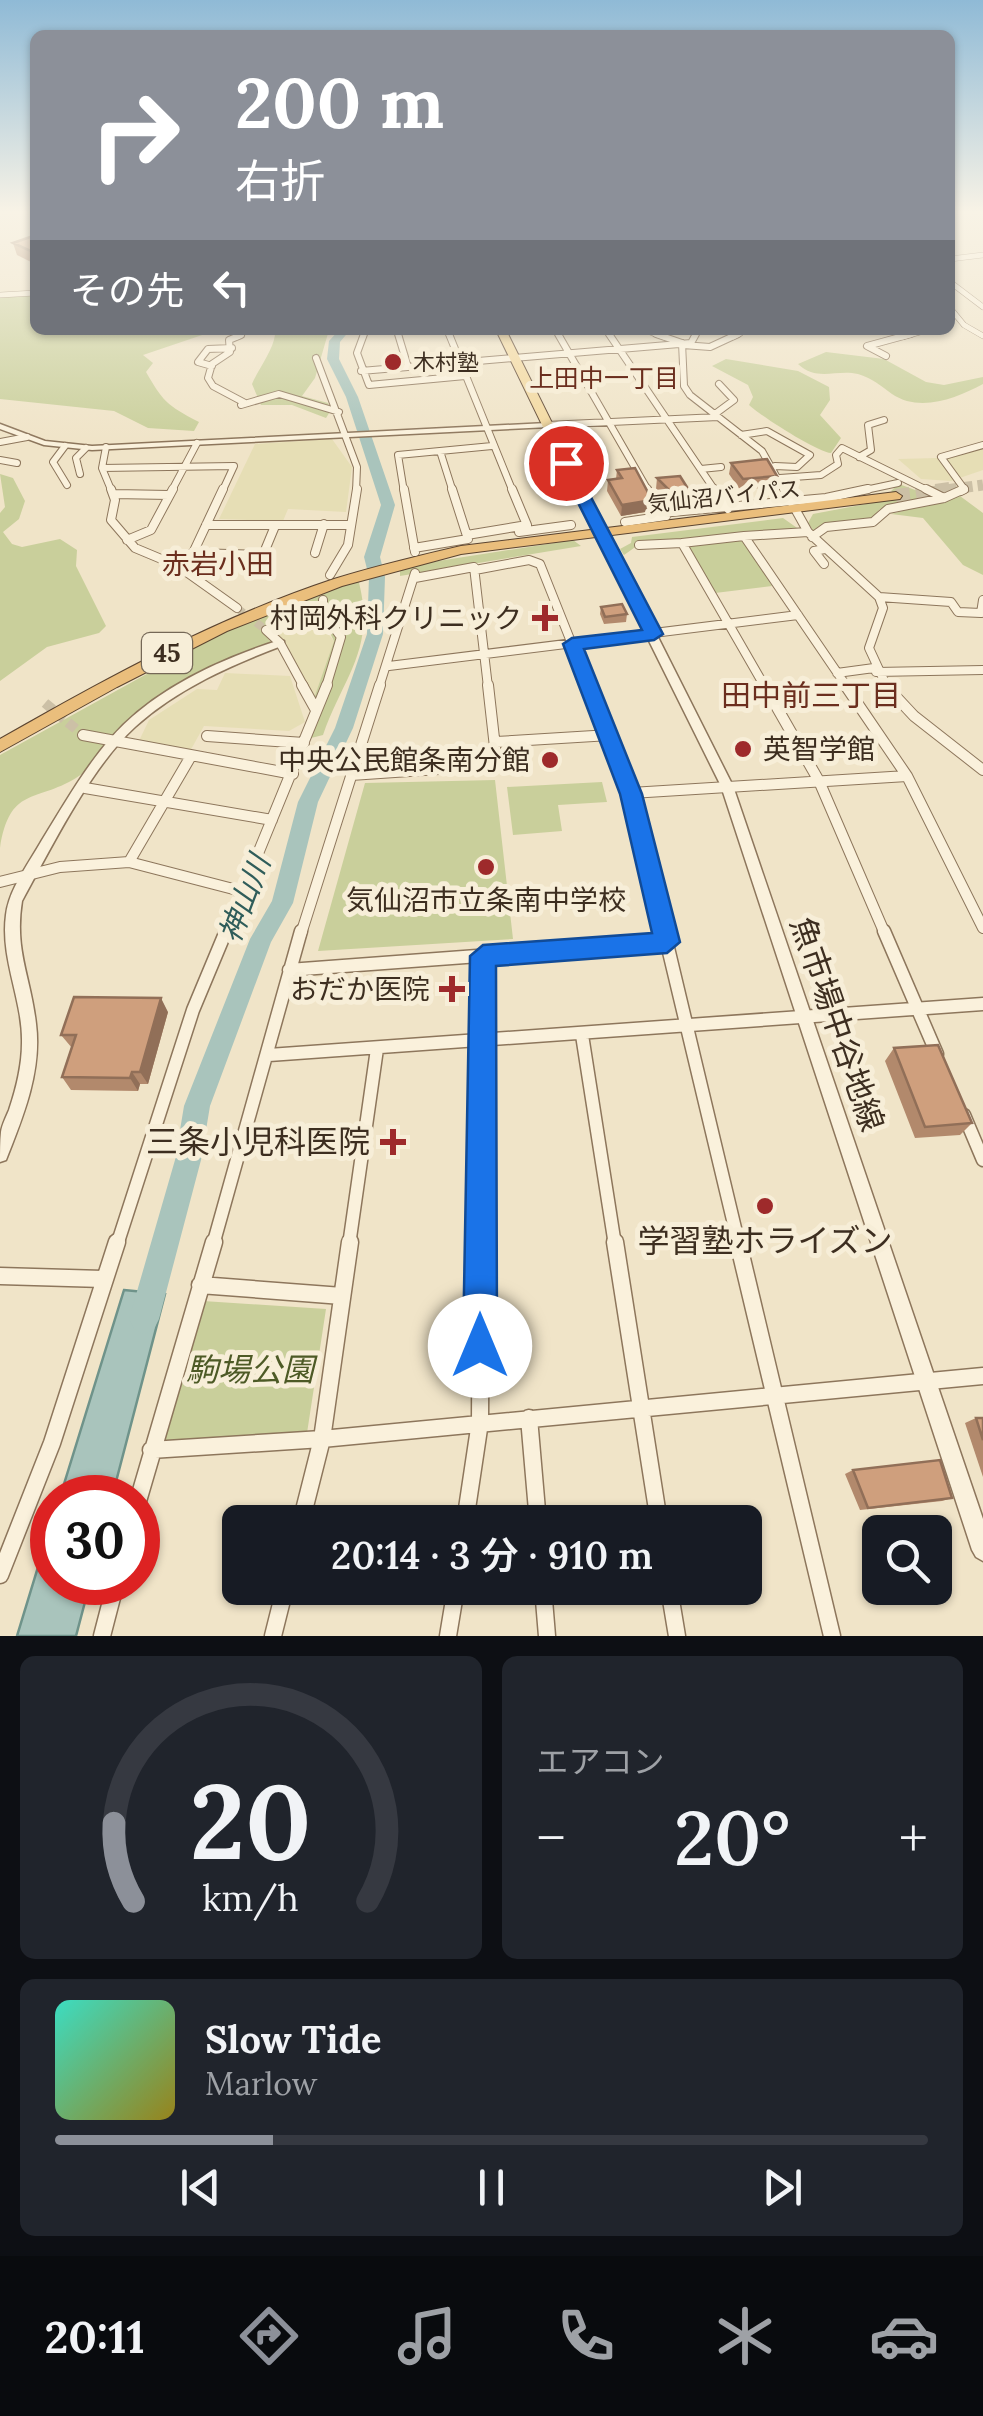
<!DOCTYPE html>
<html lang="ja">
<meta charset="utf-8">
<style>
body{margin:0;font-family:Lora,"Noto Sans JP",serif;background:#20242c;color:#f1f3f6;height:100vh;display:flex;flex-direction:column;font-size:38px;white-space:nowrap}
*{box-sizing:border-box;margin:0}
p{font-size:32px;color:#9ea1a6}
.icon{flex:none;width:55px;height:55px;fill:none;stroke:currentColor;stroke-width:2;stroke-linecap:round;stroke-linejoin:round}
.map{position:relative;height:1636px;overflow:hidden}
.side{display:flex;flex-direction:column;gap:20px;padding:20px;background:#0d0f14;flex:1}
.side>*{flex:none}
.hud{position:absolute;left:30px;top:30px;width:925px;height:305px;border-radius:15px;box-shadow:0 2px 8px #0004;background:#8c9099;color:#fff;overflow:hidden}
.controls{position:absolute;left:862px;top:1515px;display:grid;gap:20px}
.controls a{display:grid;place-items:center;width:90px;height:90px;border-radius:15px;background:#171b24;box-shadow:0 2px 8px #0004;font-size:50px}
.speed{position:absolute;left:30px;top:1475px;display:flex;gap:20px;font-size:50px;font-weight:700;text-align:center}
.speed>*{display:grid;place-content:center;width:130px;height:130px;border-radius:50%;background:#171b24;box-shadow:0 2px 8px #0004;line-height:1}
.speed .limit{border:15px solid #d22;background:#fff;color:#111}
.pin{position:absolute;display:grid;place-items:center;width:85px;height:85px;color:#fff;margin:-42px;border:5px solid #fff;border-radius:50%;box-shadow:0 2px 10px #0007}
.me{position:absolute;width:110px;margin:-55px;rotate:0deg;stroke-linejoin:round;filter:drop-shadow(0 0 8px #0008)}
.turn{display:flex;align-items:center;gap:35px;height:210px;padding:0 40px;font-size:45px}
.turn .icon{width:130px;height:130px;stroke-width:2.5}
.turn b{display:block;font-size:70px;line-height:85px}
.then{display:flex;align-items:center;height:95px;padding:0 40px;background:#0003;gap:20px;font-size:38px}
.big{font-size:75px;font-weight:600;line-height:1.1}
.side .widget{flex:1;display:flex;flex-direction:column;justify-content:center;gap:15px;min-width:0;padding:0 35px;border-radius:15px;background:#20242c}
.side .dial{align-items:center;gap:0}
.dial svg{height:260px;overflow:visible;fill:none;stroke:#363941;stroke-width:7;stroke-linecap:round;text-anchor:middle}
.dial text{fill:#f1f3f6;stroke:none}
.song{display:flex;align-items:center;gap:30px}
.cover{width:120px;height:120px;border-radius:15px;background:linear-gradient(135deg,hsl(170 70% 55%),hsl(50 70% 35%))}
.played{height:10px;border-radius:5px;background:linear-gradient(90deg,#8c9099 25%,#363941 25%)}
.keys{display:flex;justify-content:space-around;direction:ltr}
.heat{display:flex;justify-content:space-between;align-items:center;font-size:55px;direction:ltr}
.side .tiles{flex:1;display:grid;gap:20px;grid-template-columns:1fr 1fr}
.widget:last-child{grid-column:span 2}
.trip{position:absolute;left:222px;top:1505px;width:540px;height:100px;border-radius:15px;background:#171b24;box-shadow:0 2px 8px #0004;font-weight:600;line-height:100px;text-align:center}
.menu{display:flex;height:160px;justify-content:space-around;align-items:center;background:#090b0e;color:#9ea1a6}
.menu .icon{width:70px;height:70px}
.menu .selected{color:#8c9099}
.menu b{font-size:45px;color:#f1f3f6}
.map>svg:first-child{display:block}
</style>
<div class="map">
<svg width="983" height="1636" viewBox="0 0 983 1636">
<rect width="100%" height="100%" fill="#f0e4c8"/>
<path fill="#e6deb5" d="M332,439L352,467L346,512L288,509L283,521L219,519L255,444Z
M983,448V470L951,481L921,479L898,459L937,458Z
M288,627L325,630L334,641L313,701L276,633Z
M225,673L290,676L305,722L289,731L204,726L189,753L137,745L149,720L197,689L217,690Z"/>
<path fill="#c9cf9b" d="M35,295V330H217L143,355L153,363L146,372C163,401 166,405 199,422L194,431L148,428L114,411L0,399V297Z
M269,330H329L315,378L302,396L328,403L331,410L326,418L292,405H261L252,384C259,368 273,350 275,335Z
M826,352L884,359L926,382L944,385L983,377V384C957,398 920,413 892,394C881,386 872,378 858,374C836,369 817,382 798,364Z
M726,359L798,371L829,387L830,400L820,415L841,438L831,453C817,452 761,416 749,405L753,397L748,385L712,366Z
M0,474L13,478L25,501L19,519L3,532L12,544L22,547L60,539L77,550L76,566L106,626L99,633L47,647L0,681V513L5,507Z
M899,484L934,497L880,509L871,519L813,530L808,523L813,514L903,497L891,491Z
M960,496L983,513V575L963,565L923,518L891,514Z
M783,518L800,530L641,543L624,555L620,549L631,543L632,537Z
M742,538L772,586L715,593L686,545Z
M573,540L581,546L400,576V567Z
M358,579C377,648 344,675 323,735L307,739L344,641L342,630L322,602L316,609L339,639L317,702L313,701L334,641L330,633L303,627L276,633L268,628L262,632L271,642L168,696L117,735H79L87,741L108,743C97,755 91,769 76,778C35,803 10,786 0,848V755L230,628Z
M495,780L513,939L318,951L365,783Z
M602,782L607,802L558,805L562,831L513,835L507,787Z
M203,1301L326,1309L307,1433L163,1441Z"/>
<path fill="#a9c4bc" stroke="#6f938a" stroke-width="2.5" d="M124,1290L165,1294L112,1497H60Z
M52,1521V1582L90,1583L76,1636H17Z"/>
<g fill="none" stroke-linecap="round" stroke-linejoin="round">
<path fill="#a9c4bc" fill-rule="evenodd" d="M339,330H350L340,342L339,359L358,397L395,505L380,557L385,577L383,634L353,728L318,802L293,903L271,942L210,1106L201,1160L159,1319L154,1329L144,1334L134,1329L129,1319L175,1160L184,1106L250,939L272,901L298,802L335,728L367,634L369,577L364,557L381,505L346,397L327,359L329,341Z"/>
<path stroke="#ccc0a6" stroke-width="8" stroke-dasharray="8 4" stroke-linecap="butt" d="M237,608L266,630"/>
<path stroke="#ccc0a6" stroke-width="10" stroke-dasharray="10 5" stroke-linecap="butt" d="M45,703L83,735"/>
<path stroke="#ccc0a6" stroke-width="11" stroke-dasharray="11 5" stroke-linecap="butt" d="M930,492L983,485"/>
<path stroke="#ccc0a6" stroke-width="14" stroke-dasharray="14 6" stroke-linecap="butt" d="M896,496L950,489"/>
<g stroke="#8d765c" stroke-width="6">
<path id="minor-far5" d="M950,259L983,255
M950,282L983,307
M0,295L35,293
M950,308L964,325L983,336
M397,330L399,337
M447,330L450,337
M556,330L560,337
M606,330L611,337
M644,330L664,337
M363,332L389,330
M237,337L241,335
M363,337L365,330
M694,337L698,330
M733,337L741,333
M902,337L927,330"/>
</g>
<g stroke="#8d765c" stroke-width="8">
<path id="minor-far4" d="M364,334L357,353L369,385L465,376
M398,334L408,367
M449,334L513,492
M558,334L649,492
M609,334L716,492
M656,334L682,343L684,386L690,395L762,451L785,492
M241,335L229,340L230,352L212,364L208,378L213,386L245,403
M683,345L710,347L738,334
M886,356L867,346L911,334
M316,358L357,467L356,492
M212,366L198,362L208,349L232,348
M361,371L691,343L696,334
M241,405L279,394L339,412
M715,414L734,400L719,384
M547,425L718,417
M741,435L767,431L810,455L797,467L775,466
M0,442L27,437
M65,446L53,462L67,485
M106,447L102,468L112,492
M440,451L453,492
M859,457L871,450L868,425L884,420
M0,460L17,463
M102,468L234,466L222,492
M701,469L721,467
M80,474L76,458L86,448
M780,478L821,475L838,464L836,455L842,448L931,492
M171,492L197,443
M404,492L398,455L492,446
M856,492L898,483
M961,492L965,490L941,457L983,445"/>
</g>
<g stroke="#8d765c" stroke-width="10">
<path id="minor-far3" d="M111,489L115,500L111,520L135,548L178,566L237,608
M404,489L415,552
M647,489L661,513L826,498L868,489
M714,489L728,509
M784,489L808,532L879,597L883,608L869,648L887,687
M114,494L169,495
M944,498L964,489
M625,522L666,516
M206,525H351
M519,532L571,525
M808,532L744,536L847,687
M467,535L527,525L512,489
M744,536L682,543L765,687
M812,537L826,527L873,522L888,509L944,498L926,489
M127,540L151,530L173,489
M639,545L682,543
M414,548L468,539L452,489
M193,553L263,555L275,526
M315,553L324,524
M173,564L193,553L223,489
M824,564L814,551L825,549
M475,570L529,560L540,564L589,687
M330,575L348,545L357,489
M415,578L474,567L488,687
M879,597L951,602L958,612L981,613L983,600
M323,600V613L341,637L326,687
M266,630L280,643L304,687
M389,666L798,615
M876,672L983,670
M837,673L874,668
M379,687L415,573"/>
</g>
<g stroke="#8d765c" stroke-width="12">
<path id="minor-far2" d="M302,685L316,710
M588,685L631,793L665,934
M764,685L819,781L885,934
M845,685L907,776L983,928
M885,685L914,716L983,770
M83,735L293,774
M207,736L304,743
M496,742L610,735
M351,775L497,765L488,685
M85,788L272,820
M631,793L907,776
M129,862L191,756
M0,882L60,867L129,862L241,891
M225,934L327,685
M301,934L380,685"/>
</g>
<g stroke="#8d765c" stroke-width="15">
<path id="minor-far1" d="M664,931L739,1245
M884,931L937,1054
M289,970L667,942
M582,1035L615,1245
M269,1055L983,1004
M964,1115L983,1160
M117,1245L193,1010L226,931
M213,1245L301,931
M349,1245L377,1049
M481,1245L483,956"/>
</g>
<g stroke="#8d765c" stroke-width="19">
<path id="minor" d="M615,1242L659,1522
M738,1242L832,1636
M0,1276L103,1279
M200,1285L342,1296
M529,1418L538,1522
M151,1450L322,1439L983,1376
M138,1501L214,1242
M301,1522L322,1439L350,1242
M465,1522L480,1422L481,1242
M0,1575L52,1443L117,1242
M543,1588L547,1636
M669,1588L677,1636
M102,1636L116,1582
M273,1636L285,1588
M448,1636L456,1588"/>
</g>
<g stroke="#8d765c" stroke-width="3">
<path id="tertiary" d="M547,423L551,425L550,427L92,450L44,445L0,429V424L45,441L92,446Z
M600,529L605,532L733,786L983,1519V1561L976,1557L972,1550L721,786L595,532Z
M280,640L284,641V645C231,665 177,689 135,727C91,767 51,848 22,901C14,951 31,977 36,1024C42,1071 23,1117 6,1160L0,1162C0,1152 0,1141 1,1132C2,1125 6,1117 9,1110C16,1089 22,1066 22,1043C23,1000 0,959 6,915C9,889 29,863 42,840C63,806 84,769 110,739C152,690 220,659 280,640Z"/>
</g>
<g stroke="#5b4430" stroke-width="2">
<path id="primary" d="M496,330H506L606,532L605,535H595L594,532Z"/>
</g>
<g stroke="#5b4430" stroke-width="2">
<path id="trunk" d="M896,492L902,496L900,499L461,554L342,586L227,631L117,687L0,752V739C107,678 216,618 334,579C376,566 418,556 461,546Z"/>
</g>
<use href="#minor-far5" stroke="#faf1dc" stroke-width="5"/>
<use href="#minor-far4" stroke="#faf1dc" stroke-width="6"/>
<use href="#minor-far3" stroke="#faf1dc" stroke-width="8"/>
<use href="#minor-far2" stroke="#faf1dc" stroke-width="10"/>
<use href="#minor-far1" stroke="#faf1dc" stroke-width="12"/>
<use href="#minor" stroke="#faf1dc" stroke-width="16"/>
<use href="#tertiary" fill="#faf1dc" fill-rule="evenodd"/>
<use href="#primary" fill="#f3d9a0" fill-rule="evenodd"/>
<use href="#trunk" fill="#eabe7c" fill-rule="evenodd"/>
</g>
<path fill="#b2896c" d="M35,236V264L17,255L13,243Z
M731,463L777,476L774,487L740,490L729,474Z
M617,470L651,511L621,516L607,491L608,480L616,479Z
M657,478L690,492L688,503L668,502L656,489Z
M601,607L627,614L626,622L604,624L600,614Z
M168,1012L148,1084H140L138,1091L71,1090L62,1077L72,1048L61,1035Z
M894,1048L972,1123L960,1135L915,1138L885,1061Z
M976,1418H983V1477L965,1423Z
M853,1470L952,1498L942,1501L860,1510L845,1474Z"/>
<path fill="#916f58" d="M652,500L651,511L621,516L622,505Z
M161,998L168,1012L148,1084L140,1072Z
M132,1072L140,1084L138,1091L130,1078Z"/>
<path fill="#cf9f7d" stroke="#916f58" stroke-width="2.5" d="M33,236H35V253L13,243Z
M767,459L777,476L743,479L731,463Z
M635,468L652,500L622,505L608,480L622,478L617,470Z
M680,476L690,492L670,491L657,478Z
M622,604L627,614L605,617L601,607Z
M74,997L161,998L140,1072H132L130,1078L62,1077L76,1035H61Z
M938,1045L972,1123L925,1127L894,1048Z
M976,1418H983V1440Z
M940,1460L952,1498L868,1508L853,1470Z"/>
<linearGradient id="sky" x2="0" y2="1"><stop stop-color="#8fbad6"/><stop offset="0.48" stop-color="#f8f3e6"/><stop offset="1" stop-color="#f8f3e6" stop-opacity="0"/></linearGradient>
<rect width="983" height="442" fill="url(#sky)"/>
<path fill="#1a73e8" stroke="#114b97" stroke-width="2.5" d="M566,458L573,463L663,634L654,640L584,649L642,794L680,942L667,953L496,966L497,1346L492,1358L480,1363L468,1358L463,1346L470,956L483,945L652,933L620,794L563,644L572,638L642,630L558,463Z"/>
<g fill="#9e2a2b" stroke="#f7eed8" stroke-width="4">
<circle cx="393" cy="362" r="10"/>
<path d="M540 603h10v10h10v10h-10v10h-10v-10h-10v-10h10z"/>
<circle cx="743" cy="749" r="10"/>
<circle cx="550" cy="760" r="10"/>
<circle cx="486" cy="867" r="10"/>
<path d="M447 974h10v10h10v10h-10v10h-10v-10h-10v-10h10z"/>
<path d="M388 1127h10v10h10v10h-10v10h-10v-10h-10v-10h10z"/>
<circle cx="765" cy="1206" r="10"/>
</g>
<g text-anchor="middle" stroke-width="10" stroke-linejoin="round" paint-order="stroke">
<g font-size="22" fill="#3d2e20" stroke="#f7eed8" text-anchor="start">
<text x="413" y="370">木村塾</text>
</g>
<g font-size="22" fill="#3d2e20" stroke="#f7eed8">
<text transform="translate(724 496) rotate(-6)" y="8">気仙沼バイパス</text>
</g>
<g font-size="25" fill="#6b2e1e" stroke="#f7eed8">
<text x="604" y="387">上田中一丁目</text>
</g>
<rect fill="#f7eed8" stroke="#756857" stroke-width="2.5" x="142" y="633" width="50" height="40" rx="8"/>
<g font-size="25" font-weight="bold" fill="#3d2e20">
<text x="167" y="662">45</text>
</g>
<g font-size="28" fill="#6b2e1e" stroke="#f7eed8">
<text x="218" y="574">赤岩小田</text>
</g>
<g font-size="28" fill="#3d2e20" stroke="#f7eed8" text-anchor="end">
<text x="522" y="628">村岡外科クリニック</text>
<text x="763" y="759" text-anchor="start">英智学館</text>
<text x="530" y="770">中央公民館条南分館</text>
<text x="486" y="910" text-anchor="middle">気仙沼市立条南中学校</text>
<text x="430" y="999">おだか医院</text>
</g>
<g font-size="30" fill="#6b2e1e" stroke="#f7eed8">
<text x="811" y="706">田中前三丁目</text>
</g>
<g font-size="30" font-style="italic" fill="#2f5d5a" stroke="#f7eed8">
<text transform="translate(245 899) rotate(-69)" y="10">神山川</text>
</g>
<g font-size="32" fill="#3d2e20" stroke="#f7eed8">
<text transform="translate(837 1024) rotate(71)" y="11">魚市場中谷地線</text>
</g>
<g font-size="32" fill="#3d2e20" stroke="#f7eed8" text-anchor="end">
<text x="370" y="1153">三条小児科医院</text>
<text x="765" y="1252" text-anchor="middle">学習塾ホライズン</text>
</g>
<g font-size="32" font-style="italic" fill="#4d5a26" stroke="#f7eed8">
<text x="250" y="1381">駒場公園</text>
</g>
</g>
</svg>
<div class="controls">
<a><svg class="icon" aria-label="search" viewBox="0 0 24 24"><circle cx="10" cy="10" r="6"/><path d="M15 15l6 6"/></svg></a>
</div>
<div class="speed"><div class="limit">30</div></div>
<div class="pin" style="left:566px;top:463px;background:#d93025"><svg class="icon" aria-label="arrive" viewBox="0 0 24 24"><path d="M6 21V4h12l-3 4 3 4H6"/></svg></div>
<svg class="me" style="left:480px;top:1346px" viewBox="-20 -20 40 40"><circle r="19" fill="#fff"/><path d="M0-13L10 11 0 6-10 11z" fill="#1a73e8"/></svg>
<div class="trip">20:14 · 3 分 · 910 m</div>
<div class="hud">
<div class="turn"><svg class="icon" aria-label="right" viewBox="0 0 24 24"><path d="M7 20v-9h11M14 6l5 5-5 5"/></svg><div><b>200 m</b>右折</div></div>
<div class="then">その先<svg class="icon" aria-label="left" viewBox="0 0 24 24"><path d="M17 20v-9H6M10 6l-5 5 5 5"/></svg></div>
</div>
</div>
<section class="side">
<div class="tiles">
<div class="widget dial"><svg viewBox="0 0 100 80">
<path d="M14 69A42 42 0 1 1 86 69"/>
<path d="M14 69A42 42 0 0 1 8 45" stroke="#8c9099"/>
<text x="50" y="56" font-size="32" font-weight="700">20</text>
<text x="50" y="72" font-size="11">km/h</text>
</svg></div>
<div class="widget"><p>エアコン</p>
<div class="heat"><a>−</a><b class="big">20°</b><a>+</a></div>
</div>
<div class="widget">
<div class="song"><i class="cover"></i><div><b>Slow Tide</b><p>Marlow</p></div></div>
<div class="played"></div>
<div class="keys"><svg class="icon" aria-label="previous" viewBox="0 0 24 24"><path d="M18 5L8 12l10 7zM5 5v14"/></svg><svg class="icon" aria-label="pause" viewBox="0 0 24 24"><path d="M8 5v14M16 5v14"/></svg><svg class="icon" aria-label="next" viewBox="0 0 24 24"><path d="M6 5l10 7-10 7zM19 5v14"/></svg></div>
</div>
</div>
</section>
<nav class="menu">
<b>20:11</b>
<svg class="icon selected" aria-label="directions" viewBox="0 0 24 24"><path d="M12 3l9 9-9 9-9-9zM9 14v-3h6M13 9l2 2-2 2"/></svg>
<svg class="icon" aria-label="music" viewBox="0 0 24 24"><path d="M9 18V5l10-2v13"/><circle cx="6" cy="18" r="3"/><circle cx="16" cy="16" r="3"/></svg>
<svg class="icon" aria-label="phone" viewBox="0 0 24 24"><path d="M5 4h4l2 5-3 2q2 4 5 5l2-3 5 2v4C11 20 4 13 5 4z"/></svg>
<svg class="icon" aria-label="climate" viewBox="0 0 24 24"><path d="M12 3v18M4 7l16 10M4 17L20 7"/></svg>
<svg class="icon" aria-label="car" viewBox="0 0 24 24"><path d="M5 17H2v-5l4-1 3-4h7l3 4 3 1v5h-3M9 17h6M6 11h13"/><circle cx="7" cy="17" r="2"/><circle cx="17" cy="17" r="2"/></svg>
</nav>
